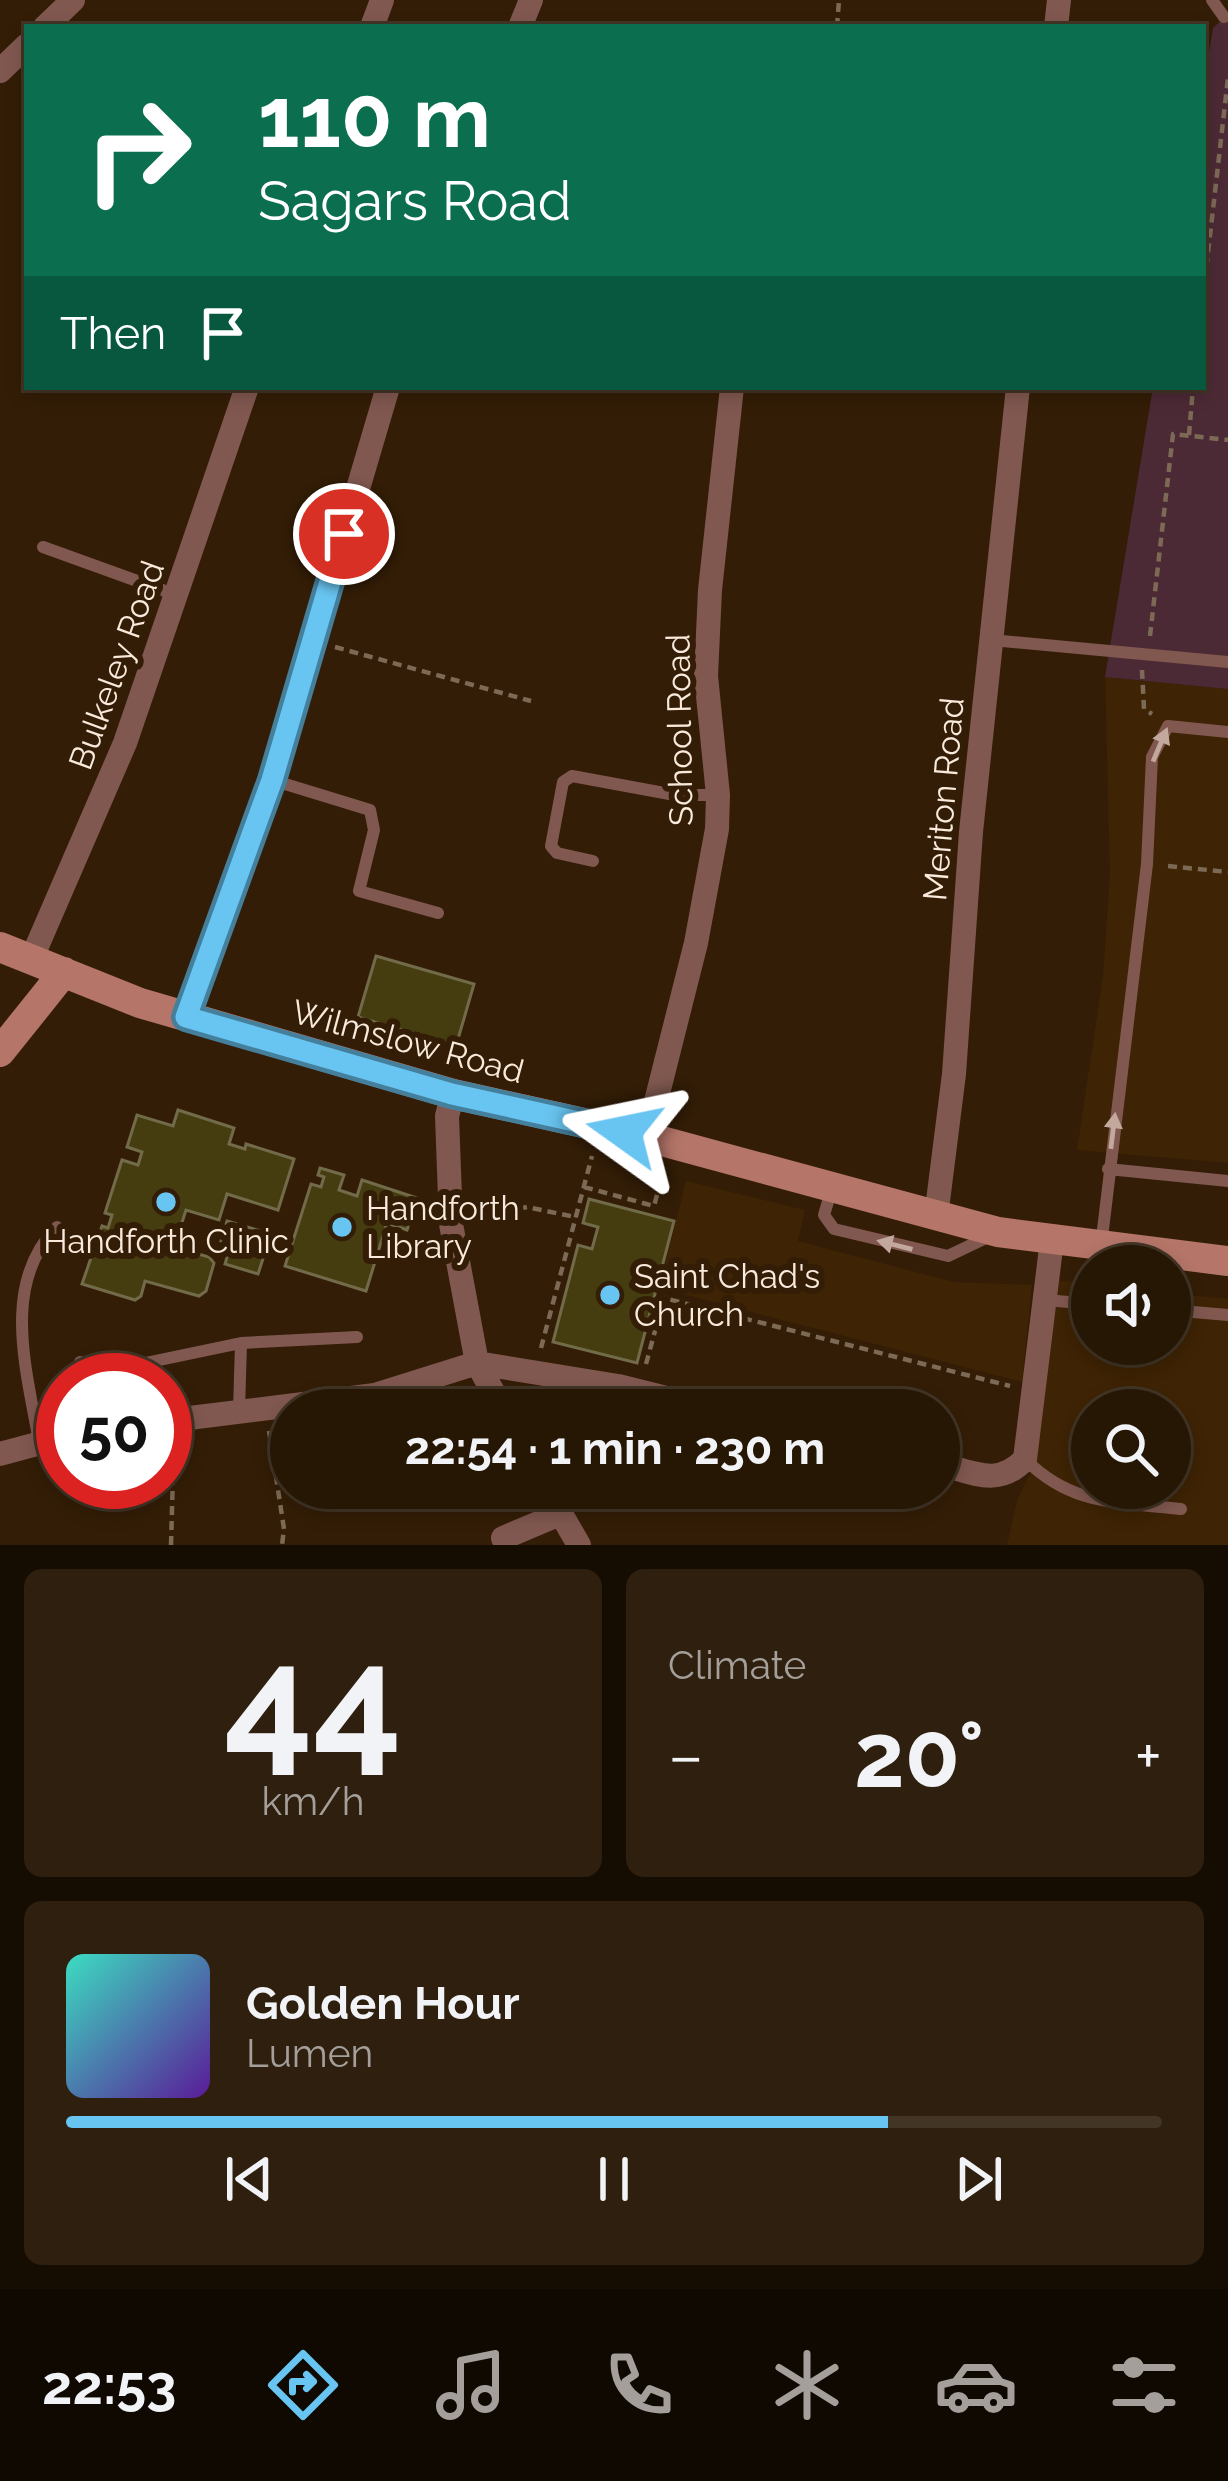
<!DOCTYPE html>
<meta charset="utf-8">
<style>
body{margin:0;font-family:Raleway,sans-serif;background:#2e1f0e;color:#f1f3f6;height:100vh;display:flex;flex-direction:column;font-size:45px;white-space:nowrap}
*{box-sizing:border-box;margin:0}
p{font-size:39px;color:#a49f9a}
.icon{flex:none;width:66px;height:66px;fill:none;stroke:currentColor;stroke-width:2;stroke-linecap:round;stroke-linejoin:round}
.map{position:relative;height:1545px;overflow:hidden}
.side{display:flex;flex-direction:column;gap:24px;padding:24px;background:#150c02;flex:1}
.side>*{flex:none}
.hud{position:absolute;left:24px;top:24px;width:1182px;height:366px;border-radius:0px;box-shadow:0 6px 18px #0003,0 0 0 3px #423526;background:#0b6e4f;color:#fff;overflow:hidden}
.tools{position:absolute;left:1071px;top:1245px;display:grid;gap:24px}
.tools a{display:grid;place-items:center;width:120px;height:120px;border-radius:50%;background:#261604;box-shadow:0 6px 18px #0003,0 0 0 3px #423526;font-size:60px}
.speed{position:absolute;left:36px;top:1353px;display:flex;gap:24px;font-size:60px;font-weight:700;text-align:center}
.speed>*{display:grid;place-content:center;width:156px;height:156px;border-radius:50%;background:#261604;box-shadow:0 6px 18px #0003,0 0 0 3px #423526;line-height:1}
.speed .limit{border:18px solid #d22;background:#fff;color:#111}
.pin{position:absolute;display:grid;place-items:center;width:102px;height:102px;color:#fff;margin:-51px;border:6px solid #fff;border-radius:50%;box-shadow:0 3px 12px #0007}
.me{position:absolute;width:132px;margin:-66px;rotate:282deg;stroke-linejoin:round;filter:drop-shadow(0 0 9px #0008)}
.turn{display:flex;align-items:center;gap:42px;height:252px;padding:0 36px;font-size:54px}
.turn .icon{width:156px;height:156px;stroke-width:2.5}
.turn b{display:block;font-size:84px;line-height:102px}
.then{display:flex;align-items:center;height:114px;padding:0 36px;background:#0003;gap:24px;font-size:45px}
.big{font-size:90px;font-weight:700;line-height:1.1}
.side .card{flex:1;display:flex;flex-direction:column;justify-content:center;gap:18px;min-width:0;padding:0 42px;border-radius:18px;background:#2e1f0e}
.side .dial{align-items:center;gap:0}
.dial b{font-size:156px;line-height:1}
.song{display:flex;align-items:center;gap:36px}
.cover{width:144px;height:144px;border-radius:18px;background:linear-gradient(135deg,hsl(170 70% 55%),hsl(270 70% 35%))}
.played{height:12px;border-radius:6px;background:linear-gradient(90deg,#68c4f0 75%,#423526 75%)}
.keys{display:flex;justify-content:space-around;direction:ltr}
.heat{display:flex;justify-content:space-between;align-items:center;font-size:66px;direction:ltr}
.side .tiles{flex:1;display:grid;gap:24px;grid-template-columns:1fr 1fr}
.card:last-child{grid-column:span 2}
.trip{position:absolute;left:270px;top:1389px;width:690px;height:120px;border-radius:60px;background:#261604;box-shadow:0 6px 18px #0003,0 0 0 3px #423526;font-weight:700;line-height:120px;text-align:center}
.dock{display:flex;height:192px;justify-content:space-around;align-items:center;background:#0f0902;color:#a49f9a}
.dock .icon{width:84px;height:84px}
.dock .selected{color:#68c4f0}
.dock b{font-size:54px;color:#f1f3f6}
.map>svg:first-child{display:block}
</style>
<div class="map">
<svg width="1228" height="1545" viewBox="0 0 1228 1545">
<rect width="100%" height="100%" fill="#331d06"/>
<path fill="#3e2304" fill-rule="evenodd" d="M1105,677L1228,689V1163L1077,1150L1103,976L1110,873Z
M686,1181L805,1210L798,1241L954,1282L1032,1285L1022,1382L659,1288Z
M1056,1280L1092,1284V1344H1170V1293L1228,1299V1545H1007L1017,1500L1034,1466ZM1092,1410H1170V1488H1092Z"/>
<path fill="#4c2a35" d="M1228,14V689L1105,677L1153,387H1203V88L1213,28Z"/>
<path fill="#453c10" stroke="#726b4a" stroke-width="3" d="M376,956L474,984L456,1046L358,1017Z
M178,1110L234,1128L229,1144L245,1149L246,1144L294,1159L278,1210L227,1194L219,1220L186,1210L174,1247L209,1257L214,1263L206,1291L199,1296L145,1281L141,1296L135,1300L82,1284L102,1226L108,1228L112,1215L105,1213L122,1160L138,1165L142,1152L127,1147L137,1115L173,1126Z
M320,1168L344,1175L339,1190L357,1196L362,1180L417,1198L407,1230L387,1223L366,1291L285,1266L311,1184L321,1187L324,1177L318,1175Z
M589,1199L674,1221L637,1363L553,1342L578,1245L592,1249L598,1227L583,1223Z
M227,1221L271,1234L258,1274L225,1264L231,1244L221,1241Z"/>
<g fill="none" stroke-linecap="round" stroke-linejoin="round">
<path stroke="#7d6a56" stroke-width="4.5" stroke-dasharray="9 6" stroke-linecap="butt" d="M837,27L839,0
M1203,297L1228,78
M1189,435L1193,387
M1150,636L1173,434L1228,440
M335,647L531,701
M1142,670L1144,709L1152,714
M1168,866L1228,872
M584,1187L654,1206L663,1173
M474,1218L527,1207L575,1217
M541,1348L592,1156
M646,1364L664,1298L1010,1386
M269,1431L284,1529L282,1545
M171,1545L173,1474"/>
<path stroke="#805850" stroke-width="12" d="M1212,0L1224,17
M43,547L176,595
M991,640L1228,662
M272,780L370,810L374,830L359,891L438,913
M593,861L557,853L551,846L563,782L572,776L675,795H718
M1108,1169L1228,1181
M832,1188L824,1215L834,1229L948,1256L992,1235
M1101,1246L1147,864L1152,757L1168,726L1228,732
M1045,1300L1092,1304
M1170,1310L1228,1315
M80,1362L107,1371L241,1343L357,1337
M239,1411L241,1343
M39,1442C27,1371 0,1284 57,1227
M1026,1460C1072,1506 1119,1502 1181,1509"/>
<path stroke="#805850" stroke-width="24" d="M45,27L73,0
M372,27L382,0
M520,27L531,0
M1056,27L1059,0
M0,71L27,45
M31,960L125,743L247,387
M186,1017L272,780L388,387
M453,1094L447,1116L451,1224L477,1363L503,1410
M647,1137L696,943L717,829L718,795L706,676L710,590L732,387
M936,1217L954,1074L971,832L1018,387
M165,1421L375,1395L477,1363L618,1386L714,1410
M168,1421L172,1450
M0,1454L63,1437
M939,1464C973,1472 998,1488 1025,1459L1052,1240
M546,1488L579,1545
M503,1538L560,1514"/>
<path stroke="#b57569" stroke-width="30" d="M0,947L140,1003L453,1094L647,1137L998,1232L1228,1261
M0,1052L64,972"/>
</g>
<defs><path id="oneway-solid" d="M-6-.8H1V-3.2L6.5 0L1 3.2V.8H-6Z" transform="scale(3)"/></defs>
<g fill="#c3a89d">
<use href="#oneway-solid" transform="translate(1160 745) rotate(-67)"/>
<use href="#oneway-solid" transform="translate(1113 1131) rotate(-83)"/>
<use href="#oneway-solid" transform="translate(895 1245) rotate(-166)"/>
</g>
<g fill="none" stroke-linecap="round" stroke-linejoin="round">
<g stroke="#447f9c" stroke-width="30">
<path id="route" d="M344,534L272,780L186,1017L452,1094L624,1132"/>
</g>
<use href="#route" stroke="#68c4f0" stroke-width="21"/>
</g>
<g fill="#68c4f0" stroke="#331d06" stroke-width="4.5">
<circle cx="166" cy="1202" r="12"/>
<circle cx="342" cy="1227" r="12"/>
<circle cx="610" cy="1295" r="12"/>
</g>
<g text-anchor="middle" stroke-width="12" stroke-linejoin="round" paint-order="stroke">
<g font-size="33" fill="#f9eadc" stroke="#331d06">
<text transform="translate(116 665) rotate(-70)" y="12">Bulkeley Road</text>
<text transform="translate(679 730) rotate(-91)" y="12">School Road</text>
<text transform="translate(943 799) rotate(-85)" y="12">Meriton Road</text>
<text transform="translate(408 1041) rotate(15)" y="12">Wilmslow Road</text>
</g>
<g font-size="33" fill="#f9eadc" stroke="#331d06" text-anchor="start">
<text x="366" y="1220">Handforth<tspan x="366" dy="38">Library</tspan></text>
<text x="166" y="1253" text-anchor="middle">Handforth Clinic</text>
<text x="634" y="1288">Saint Chad's<tspan x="634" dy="38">Church</tspan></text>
</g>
</g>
</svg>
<div class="tools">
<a><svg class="icon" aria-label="sound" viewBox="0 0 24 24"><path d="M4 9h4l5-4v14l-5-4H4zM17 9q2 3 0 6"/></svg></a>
<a><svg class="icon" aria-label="search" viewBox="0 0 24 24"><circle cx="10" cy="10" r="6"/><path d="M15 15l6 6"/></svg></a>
</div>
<div class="speed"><div class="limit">50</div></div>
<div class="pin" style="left:344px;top:534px;background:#d93025"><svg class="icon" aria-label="arrive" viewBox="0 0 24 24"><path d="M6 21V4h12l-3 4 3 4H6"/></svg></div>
<svg class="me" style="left:624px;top:1132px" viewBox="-20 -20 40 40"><path d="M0-17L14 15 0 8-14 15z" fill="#68c4f0" stroke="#fff" stroke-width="4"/></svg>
<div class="trip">22:54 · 1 min · 230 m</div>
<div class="hud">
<div class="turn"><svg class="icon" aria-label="right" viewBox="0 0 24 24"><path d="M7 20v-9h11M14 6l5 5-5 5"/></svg><div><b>110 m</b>Sagars Road</div></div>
<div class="then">Then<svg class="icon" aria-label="arrive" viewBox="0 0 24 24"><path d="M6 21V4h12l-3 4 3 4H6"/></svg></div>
</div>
</div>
<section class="side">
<div class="tiles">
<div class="card dial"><b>44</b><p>km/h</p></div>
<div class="card"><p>Climate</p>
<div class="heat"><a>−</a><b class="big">20°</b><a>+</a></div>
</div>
<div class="card">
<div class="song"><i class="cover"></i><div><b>Golden Hour</b><p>Lumen</p></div></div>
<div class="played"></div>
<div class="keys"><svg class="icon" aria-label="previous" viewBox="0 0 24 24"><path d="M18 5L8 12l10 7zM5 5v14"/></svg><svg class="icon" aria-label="pause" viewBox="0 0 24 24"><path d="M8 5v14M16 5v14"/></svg><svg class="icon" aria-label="next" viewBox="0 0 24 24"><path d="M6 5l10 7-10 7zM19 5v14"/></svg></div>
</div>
</div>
</section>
<nav class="dock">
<b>22:53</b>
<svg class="icon selected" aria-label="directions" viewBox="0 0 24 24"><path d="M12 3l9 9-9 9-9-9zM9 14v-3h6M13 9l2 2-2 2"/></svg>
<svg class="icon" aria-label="music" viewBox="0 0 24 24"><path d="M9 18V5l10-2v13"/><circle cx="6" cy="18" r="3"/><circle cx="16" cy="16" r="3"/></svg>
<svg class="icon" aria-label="phone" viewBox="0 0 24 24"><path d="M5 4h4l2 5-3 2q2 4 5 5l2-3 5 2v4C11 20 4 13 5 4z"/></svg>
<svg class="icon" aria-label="climate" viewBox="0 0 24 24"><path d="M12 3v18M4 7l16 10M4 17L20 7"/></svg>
<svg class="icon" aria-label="car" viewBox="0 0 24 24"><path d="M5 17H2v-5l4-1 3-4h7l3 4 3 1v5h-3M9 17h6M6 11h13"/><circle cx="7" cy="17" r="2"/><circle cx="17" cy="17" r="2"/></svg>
<svg class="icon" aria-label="filters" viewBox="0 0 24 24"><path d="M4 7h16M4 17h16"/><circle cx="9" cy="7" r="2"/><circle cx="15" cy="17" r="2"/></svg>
</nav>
